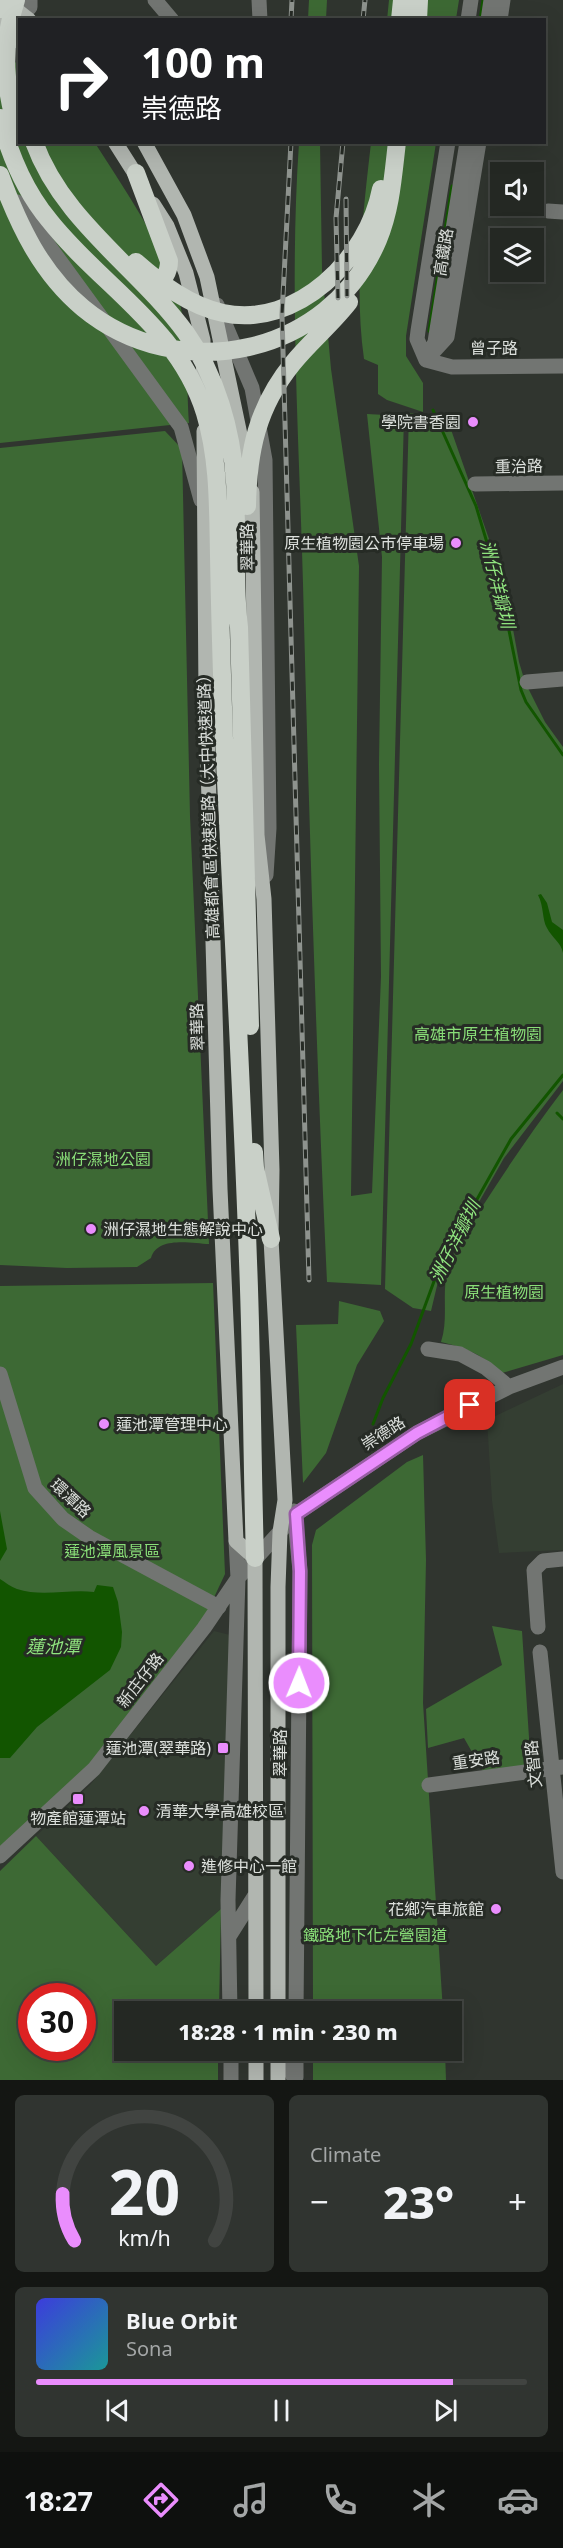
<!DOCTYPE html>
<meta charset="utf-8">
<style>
body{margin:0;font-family:"Noto Sans","Noto Sans TC",sans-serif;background:#303430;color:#f1f3f6;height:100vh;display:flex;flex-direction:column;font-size:22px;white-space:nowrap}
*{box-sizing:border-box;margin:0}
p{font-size:20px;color:#a3a6a6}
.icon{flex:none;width:33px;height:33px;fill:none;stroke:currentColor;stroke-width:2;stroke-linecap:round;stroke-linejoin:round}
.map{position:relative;height:2080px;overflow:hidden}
.details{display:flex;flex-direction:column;gap:15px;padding:15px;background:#141613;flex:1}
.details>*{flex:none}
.top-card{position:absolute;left:18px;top:18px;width:528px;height:126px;border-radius:0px;box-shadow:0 6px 24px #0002,0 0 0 2px #414441;background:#202124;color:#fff;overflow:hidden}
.buttons{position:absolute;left:490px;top:162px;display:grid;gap:12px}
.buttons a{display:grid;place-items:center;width:54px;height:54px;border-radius:0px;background:#242823;box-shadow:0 6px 24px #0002,0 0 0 2px #414441;font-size:30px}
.speed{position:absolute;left:18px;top:1983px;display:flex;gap:12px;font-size:30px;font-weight:700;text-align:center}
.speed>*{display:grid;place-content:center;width:78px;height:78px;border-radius:50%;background:#242823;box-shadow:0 6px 24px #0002,0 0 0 2px #414441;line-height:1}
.speed .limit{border:9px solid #d22;background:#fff;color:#111}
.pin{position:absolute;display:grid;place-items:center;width:51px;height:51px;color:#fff;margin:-26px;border-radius:12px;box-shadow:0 3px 9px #0006}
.me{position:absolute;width:66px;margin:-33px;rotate:1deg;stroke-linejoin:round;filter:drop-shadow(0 0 4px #0008)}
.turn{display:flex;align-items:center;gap:21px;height:126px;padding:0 24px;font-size:27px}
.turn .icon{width:78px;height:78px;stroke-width:2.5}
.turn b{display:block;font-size:42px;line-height:51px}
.big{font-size:45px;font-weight:800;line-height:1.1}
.details .widget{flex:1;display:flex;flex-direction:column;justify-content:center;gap:9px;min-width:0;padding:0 21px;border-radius:9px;background:#303430}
.details .dial{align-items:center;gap:0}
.dial svg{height:156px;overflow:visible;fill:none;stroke:#414441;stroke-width:7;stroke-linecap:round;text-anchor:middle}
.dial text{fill:#f1f3f6;stroke:none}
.song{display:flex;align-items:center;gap:18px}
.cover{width:72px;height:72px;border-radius:9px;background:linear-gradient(135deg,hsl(240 70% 55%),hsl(180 70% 35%))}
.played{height:6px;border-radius:3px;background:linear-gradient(90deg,#ea8dfd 85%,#414441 85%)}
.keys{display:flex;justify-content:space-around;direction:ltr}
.heat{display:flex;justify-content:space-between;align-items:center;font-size:33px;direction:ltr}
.details .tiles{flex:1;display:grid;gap:15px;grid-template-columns:1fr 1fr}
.widget:last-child{grid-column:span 2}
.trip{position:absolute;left:114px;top:2001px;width:348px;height:60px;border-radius:0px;background:#242823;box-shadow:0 6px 24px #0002,0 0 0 2px #414441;font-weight:800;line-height:60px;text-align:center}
.tab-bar{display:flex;height:96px;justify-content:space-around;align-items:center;background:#0e100e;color:#a3a6a6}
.tab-bar .icon{width:42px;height:42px}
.tab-bar .selected{color:#ea8dfd}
.tab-bar b{font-size:27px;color:#f1f3f6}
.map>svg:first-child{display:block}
</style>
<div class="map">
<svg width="563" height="2080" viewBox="0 0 563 2080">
<rect width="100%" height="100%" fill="#30352f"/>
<path fill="#343e32" d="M563,1384V1550L499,1553L492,1501L487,1420Z
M214,1631L230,1635L221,1909L156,1966L36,1836L90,1785Z"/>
<path fill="#3d6934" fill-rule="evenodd" d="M309,0H327L326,19H308Z
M389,0H459L456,19L387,20Z
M0,56L19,64L20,142L95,143C123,187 155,233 174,282C189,323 186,380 189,423L0,443Z
M299,143H320L322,269L331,369L359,566L351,1196L372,1193L381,977L379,765L382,557L367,414L404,416L381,1285L327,1282C316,1050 309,817 303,584C299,437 289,289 299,143Z
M371,143H436L406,336V356L423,383V412L387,400L378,394V365L364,359C354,288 363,213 371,143Z
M409,413L447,418L505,585L519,662L525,682L545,722L563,747V1081L504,1158L441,1269L431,1311L413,1308L385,1289Z
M165,431L182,449L190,816L209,1244C191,1243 157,1236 151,1258L137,1267L67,1268L0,1265V448Z
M563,1090V1355L502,1373C481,1354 469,1349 441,1342C449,1318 441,1293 448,1269C455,1245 471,1225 484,1204C509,1165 535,1127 563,1090Z
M213,1283L225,1574L203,1621L100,1754L0,1850V1286Z
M339,1301L380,1311L384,1321L357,1365L326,1453L303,1483L296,1325L338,1324Z
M423,1455L426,1560L423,1703L443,2011L313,2012L312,1545L316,1530L407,1462Z
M492,1626L522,1631L531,1768L484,1773L464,1738L428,1748L426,1709L502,1665Z
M36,1836L156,1966L221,1909L219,2011L124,2012V2050L218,2051V2080H0V1871ZM32,1996H82V2048H32Z
M313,2051H445L446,2080H313Z"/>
<path fill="#125500" d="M541,894L547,903L552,922L563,930V953C561,942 552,938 547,928C542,920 544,906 538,895Z
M0,1511L7,1549L0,1561Z
M0,1579C5,1582 11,1587 17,1589C41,1597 69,1589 94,1592L97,1585L113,1587L118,1602L122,1632L121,1647L110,1670L37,1727L10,1758H0Z"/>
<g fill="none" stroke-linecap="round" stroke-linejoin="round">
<path stroke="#125500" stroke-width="3" d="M480,20L483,0
M429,331L452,186
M433,410L476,506L500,586L521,690L526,702L563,755
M557,1113L563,1119
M373,1424L383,1398L411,1344L440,1265L511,1139L563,1075"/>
<path stroke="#727572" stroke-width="15" d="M155,0L172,20
M259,0L260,20
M468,20L471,0
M488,20L491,0
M500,20L503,0
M15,23L30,7V0
M17,202L181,427L201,500
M548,211L563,212
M217,305L252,388L265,460L269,828L266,875
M430,352L435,342L467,142
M426,360L447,337L479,142
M426,360L417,339L418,331L448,142
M426,360L452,367L563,366
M475,484L563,483
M527,682L563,679
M428,1349L460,1354L486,1368L509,1387
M0,1374L35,1488L63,1519L89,1537L219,1607
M294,1511L300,1571L296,2012
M538,1627L534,1570L543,1561L563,1559
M540,1652L563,1872
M429,1785L563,1767
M0,1856L94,1769L204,1628L238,1578L296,1514L417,1433L509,1387L563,1367
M230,1935L254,1897
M230,2012L228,1900L238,1578L236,1541
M231,2050V2080
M280,2050L295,2080
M296,2077V2050"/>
<path stroke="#b1b6b0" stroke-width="15" d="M5,1L29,20
M0,25L20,42
M115,142L141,183
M144,142L184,215L207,277L247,468
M153,204L167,226L186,273L203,340L204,407
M204,431L206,695L220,1189L236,1541L255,1558L256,2012
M252,492L257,835L264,899L272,1170L271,1239L285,1500L280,1532L278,1587V2012
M256,2050V2080
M278,2080V2050"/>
<path stroke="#c9d0c8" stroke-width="18" d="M16,0C2,41 3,94 20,134
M0,9L3,0
M400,20L402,0
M418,20L419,0
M0,118C10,156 24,190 49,220C101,286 179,328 205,413C219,459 218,508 219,556C220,616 222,677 224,738C232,912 242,1087 248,1261C252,1360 252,1459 255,1558
M34,142C63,222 138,267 186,333C216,375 232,431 235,482C238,531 233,579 239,627L250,1026
M136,173L169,261C169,274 163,281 153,287
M0,175C19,226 41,273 83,308C179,387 329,356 378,240C391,209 393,176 397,142
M136,262C161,284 190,306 223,313C297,329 368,258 381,189
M247,506C248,451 257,407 293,363C310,342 332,324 349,302
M254,1152L255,1168L271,1239"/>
<g stroke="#8e938e" stroke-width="5">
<path id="rail" d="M291,20L292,0
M363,20L365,0
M291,142L282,315L309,1280
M346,199L347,296
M338,298L336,218L343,142"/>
</g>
<use href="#rail" stroke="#262b25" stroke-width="3" stroke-dasharray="9" stroke-linecap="butt"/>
</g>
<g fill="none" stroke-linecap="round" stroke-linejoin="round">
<g stroke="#985ca4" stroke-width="15">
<path id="route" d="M299,1683L300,1571L296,1514L417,1433L470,1405"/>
</g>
<use href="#route" stroke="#ea8dfd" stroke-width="10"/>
</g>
<g fill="#ea8dfd" stroke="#262b25" stroke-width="2">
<circle cx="473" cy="422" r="6"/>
<circle cx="456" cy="543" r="6"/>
<circle cx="91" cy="1229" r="6"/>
<circle cx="104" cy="1424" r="6"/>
<rect x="217" y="1742" width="12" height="12" rx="3"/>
<rect x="72" y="1793" width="12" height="12" rx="3"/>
<circle cx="144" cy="1811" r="6"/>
<circle cx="189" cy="1866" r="6"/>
<circle cx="496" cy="1909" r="6"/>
</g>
<g text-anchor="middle" stroke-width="6" stroke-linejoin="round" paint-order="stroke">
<g font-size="16" fill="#dce0dc" stroke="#262b25">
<text transform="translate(443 252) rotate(-81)" y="6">高鐵路</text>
<text x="494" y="354">曾子路</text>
<text transform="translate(519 466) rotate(-1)" y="6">重治路</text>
<text transform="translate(247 547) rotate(-91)" y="6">翠華路</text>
<text transform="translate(208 803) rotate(-92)" y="6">高雄都會區快速道路（大中快速道路）</text>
<text transform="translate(197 1027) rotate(-92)" y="6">翠華路</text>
<text transform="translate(383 1433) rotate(-33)" y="6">崇德路</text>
<text transform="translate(71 1498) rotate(43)" y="6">環潭路</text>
<text transform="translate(140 1680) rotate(-52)" y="6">新庄仔路</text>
<text transform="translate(280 1753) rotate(-90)" y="6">翠華路</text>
<text transform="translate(476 1760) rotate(-8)" y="6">重安路</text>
<text transform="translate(533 1764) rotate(-96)" y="6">文智路</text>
</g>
<g font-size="16" fill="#dce0dc" stroke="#262b25" text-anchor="end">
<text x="461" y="428">學院書香園</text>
<text x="444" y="549">原生植物園公巿停車場</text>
<text x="103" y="1235" text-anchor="start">洲仔濕地生態解說中心</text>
<text x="116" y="1430" text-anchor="start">蓮池潭管理中心</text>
<text x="211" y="1754">蓮池潭(翠華路)</text>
<text x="156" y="1817" text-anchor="start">清華大學高雄校區</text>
<text x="78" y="1824" text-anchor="middle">物產館蓮潭站</text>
<text x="201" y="1872" text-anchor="start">進修中心一館</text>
<text x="484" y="1915">花鄉汽車旅館</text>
</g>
<g font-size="16" fill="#89de78" stroke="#262b25">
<text x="478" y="1040">高雄市原生植物園</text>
<text x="103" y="1165">洲仔濕地公園</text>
<text x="504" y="1298">原生植物園</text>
<text x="112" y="1557">蓮池潭風景區</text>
<text x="375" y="1941">鐵路地下化左營園道</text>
</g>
<g font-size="18" font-style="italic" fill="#90e57f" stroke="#262b25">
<text transform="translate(497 584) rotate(76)" y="6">洲仔洋瓣圳</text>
<text transform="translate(455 1242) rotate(-63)" y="6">洲仔洋瓣圳</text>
<text x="53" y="1653">蓮池潭</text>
</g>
</g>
</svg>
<div class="buttons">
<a><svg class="icon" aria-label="sound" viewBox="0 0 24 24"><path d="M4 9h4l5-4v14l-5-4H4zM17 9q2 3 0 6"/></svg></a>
<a><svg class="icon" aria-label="layers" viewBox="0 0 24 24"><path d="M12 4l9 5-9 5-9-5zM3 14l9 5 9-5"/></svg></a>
</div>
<div class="speed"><div class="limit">30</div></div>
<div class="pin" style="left:470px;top:1405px;background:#d93025"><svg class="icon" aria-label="arrive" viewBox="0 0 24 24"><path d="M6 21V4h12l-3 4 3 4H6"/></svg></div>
<svg class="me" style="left:299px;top:1683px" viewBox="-20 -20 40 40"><circle r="17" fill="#ea8dfd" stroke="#fff" stroke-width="3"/><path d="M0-11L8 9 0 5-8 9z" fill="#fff"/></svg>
<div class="trip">18:28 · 1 min · 230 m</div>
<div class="top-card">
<div class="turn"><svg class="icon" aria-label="right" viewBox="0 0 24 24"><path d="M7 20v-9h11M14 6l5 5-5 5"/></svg><div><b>100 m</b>崇德路</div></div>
</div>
</div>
<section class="details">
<div class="tiles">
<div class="widget dial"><svg viewBox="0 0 100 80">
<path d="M14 69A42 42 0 1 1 86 69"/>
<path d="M14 69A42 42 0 0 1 8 45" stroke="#ea8dfd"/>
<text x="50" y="56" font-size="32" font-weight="700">20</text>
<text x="50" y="72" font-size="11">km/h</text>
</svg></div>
<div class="widget"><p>Climate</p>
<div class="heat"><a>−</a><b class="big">23°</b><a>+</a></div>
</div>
<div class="widget">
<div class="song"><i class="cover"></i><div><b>Blue Orbit</b><p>Sona</p></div></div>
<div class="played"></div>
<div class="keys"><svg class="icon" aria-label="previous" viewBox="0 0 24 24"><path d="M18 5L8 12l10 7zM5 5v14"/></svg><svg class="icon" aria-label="pause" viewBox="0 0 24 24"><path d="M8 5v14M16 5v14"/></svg><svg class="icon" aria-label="next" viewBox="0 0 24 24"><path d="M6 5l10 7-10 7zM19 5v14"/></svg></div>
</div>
</div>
</section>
<nav class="tab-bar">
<b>18:27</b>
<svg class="icon selected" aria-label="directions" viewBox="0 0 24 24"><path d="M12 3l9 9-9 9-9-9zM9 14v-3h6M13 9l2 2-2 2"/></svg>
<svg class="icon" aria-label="music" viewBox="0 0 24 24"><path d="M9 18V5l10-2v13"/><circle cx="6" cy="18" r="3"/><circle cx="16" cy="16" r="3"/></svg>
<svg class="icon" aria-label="phone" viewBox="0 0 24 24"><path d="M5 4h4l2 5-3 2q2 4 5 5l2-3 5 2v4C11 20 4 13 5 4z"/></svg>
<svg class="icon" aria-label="climate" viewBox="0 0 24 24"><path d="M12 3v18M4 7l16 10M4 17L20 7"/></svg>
<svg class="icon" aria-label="car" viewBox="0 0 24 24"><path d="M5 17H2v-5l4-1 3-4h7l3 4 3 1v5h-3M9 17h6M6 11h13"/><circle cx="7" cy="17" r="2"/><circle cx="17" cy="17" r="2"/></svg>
</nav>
